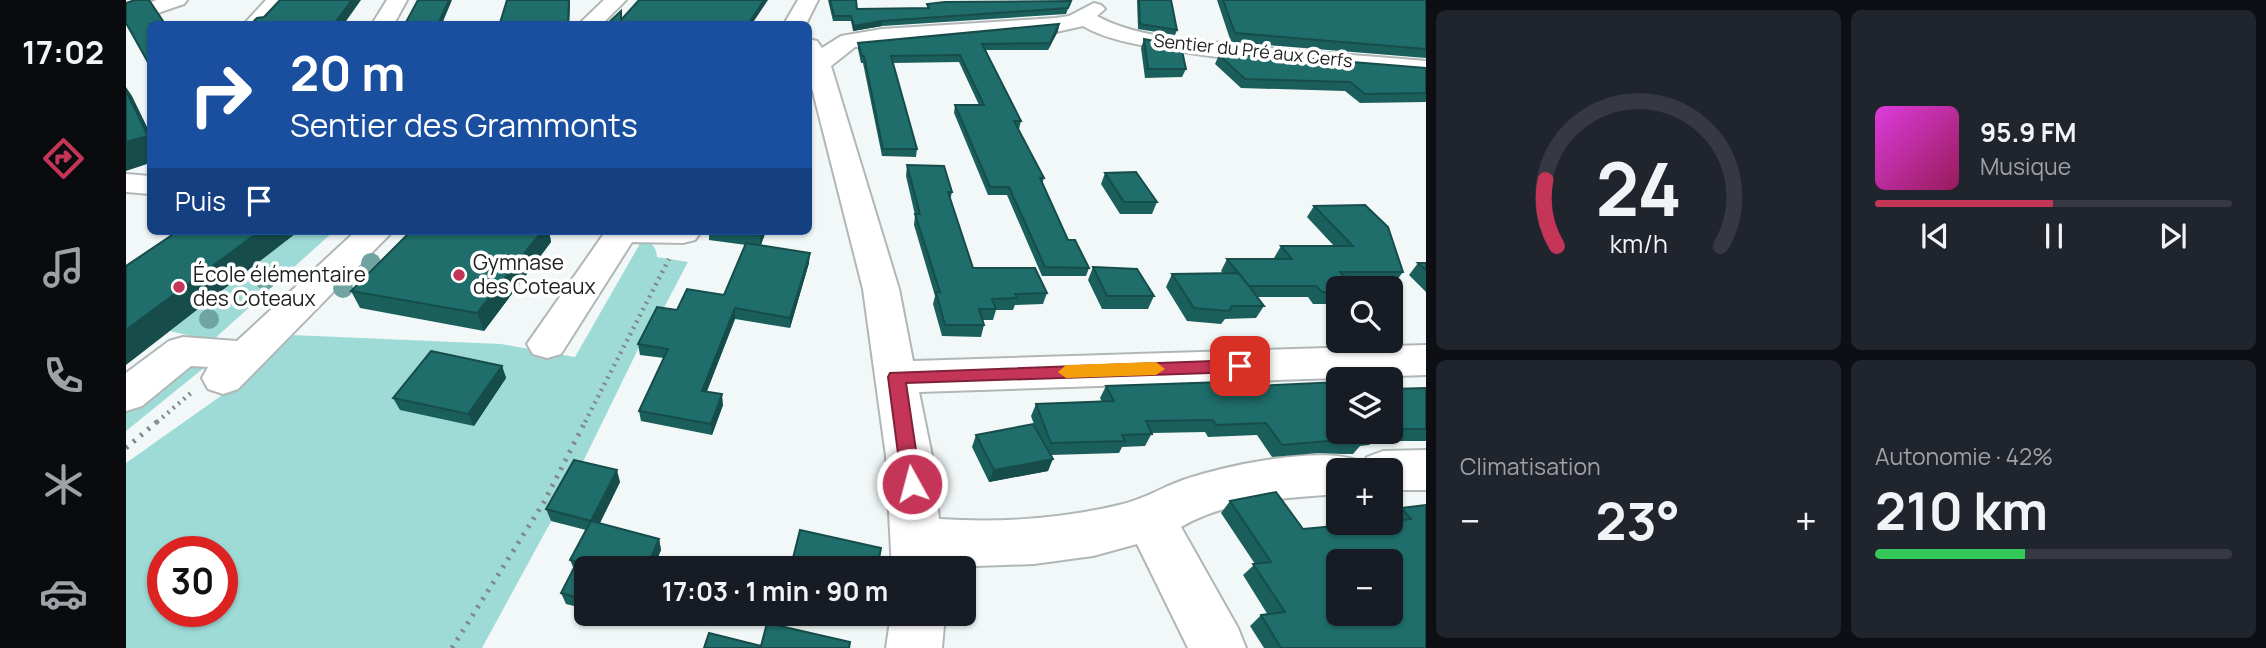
<!DOCTYPE html>
<html lang="fr">
<meta charset="utf-8">
<style>
body{margin:0;font-family:Manrope,sans-serif;background:#20242c;color:#f1f3f6;height:100vh;display:flex;flex-direction:column;font-size:26px;white-space:nowrap}
*{box-sizing:border-box;margin:0}
p{font-size:23px;color:#9ea1a6}
.icon{flex:none;width:38px;height:38px;fill:none;stroke:currentColor;stroke-width:2;stroke-linecap:round;stroke-linejoin:round}
.map{position:relative;flex:1;overflow:hidden}
.side{display:flex;flex-direction:column;gap:10px;padding:10px;background:#0d0f14;width:840px}
.side>*{flex:none}
.banner{position:absolute;left:21px;top:21px;width:665px;height:214px;border-radius:10px;box-shadow:0 2px 5px #0004;background:#1a4fa0;color:#fff;overflow:hidden}
.buttons{position:absolute;left:1200px;top:276px;display:grid;gap:14px}
.buttons a{display:grid;place-items:center;width:77px;height:77px;border-radius:10px;background:#171b24;box-shadow:0 2px 5px #0004;font-size:35px}
.speed{position:absolute;left:21px;top:536px;display:flex;gap:14px;font-size:35px;font-weight:700;text-align:center}
.speed>*{display:grid;place-content:center;width:91px;height:91px;border-radius:50%;background:#171b24;box-shadow:0 2px 5px #0004;line-height:1}
.speed .limit{border:10px solid #d22;background:#fff;color:#111}
.pin{position:absolute;display:grid;place-items:center;width:60px;height:60px;color:#fff;margin:-30px;border-radius:14px;box-shadow:0 4px 10px #0006}
.me{position:absolute;width:77px;margin:-38px;rotate:353deg;stroke-linejoin:round;filter:drop-shadow(0 0 5px #0008)}
.turn{display:flex;align-items:center;gap:24px;height:147px;padding:0 28px;font-size:32px}
.turn .icon{width:91px;height:91px;stroke-width:2.5}
.turn b{display:block;font-size:49px;line-height:60px}
.then{display:flex;align-items:center;height:66px;padding:0 28px;background:#0003;gap:14px;font-size:26px}
.big{font-size:52px;font-weight:700;line-height:1.1}
.side .card{flex:1;display:flex;flex-direction:column;justify-content:center;gap:10px;min-width:0;padding:0 24px;border-radius:10px;background:#20242c}
.side .dial{align-items:center;gap:0}
.dial svg{height:182px;overflow:visible;fill:none;stroke:#363941;stroke-width:7;stroke-linecap:round;text-anchor:middle}
.dial text{fill:#f1f3f6;stroke:none}
.song{display:flex;align-items:center;gap:21px}
.cover{width:84px;height:84px;border-radius:10px;background:linear-gradient(135deg,hsl(300 70% 55%),hsl(330 70% 35%))}
.played{height:7px;border-radius:4px;background:linear-gradient(90deg,#c43558 50%,#363941 50%)}
.keys{display:flex;justify-content:space-around;direction:ltr}
.heat{display:flex;justify-content:space-between;align-items:center;font-size:38px;direction:ltr}
.charge{height:10px;border-radius:5px;background:linear-gradient(90deg,#34c759 42%,#363941 0)}
.side .tiles{flex:1;display:grid;gap:10px;grid-template-columns:repeat(2,1fr)}
.trip{position:absolute;left:448px;top:556px;width:402px;height:70px;border-radius:10px;background:#171b24;box-shadow:0 2px 5px #0004;font-weight:700;line-height:70px;text-align:center}
main{display:flex;flex:1;min-height:0}
.menu{display:flex;flex-direction:column;width:126px;justify-content:space-around;align-items:center;background:#090b0e;color:#9ea1a6}
.menu .icon{width:49px;height:49px}
.menu .current{color:#c43558}
.menu b{font-size:32px;color:#f1f3f6}
.map>svg:first-child{display:block}
</style>
<main>
<nav class="menu">
<b>17:02</b>
<svg class="icon current" aria-label="directions" viewBox="0 0 24 24"><path d="M12 3l9 9-9 9-9-9zM9 14v-3h6M13 9l2 2-2 2"/></svg>
<svg class="icon" aria-label="music" viewBox="0 0 24 24"><path d="M9 18V5l10-2v13"/><circle cx="6" cy="18" r="3"/><circle cx="16" cy="16" r="3"/></svg>
<svg class="icon" aria-label="phone" viewBox="0 0 24 24"><path d="M5 4h4l2 5-3 2q2 4 5 5l2-3 5 2v4C11 20 4 13 5 4z"/></svg>
<svg class="icon" aria-label="climate" viewBox="0 0 24 24"><path d="M12 3v18M4 7l16 10M4 17L20 7"/></svg>
<svg class="icon" aria-label="car" viewBox="0 0 24 24"><path d="M5 17H2v-5l4-1 3-4h7l3 4 3 1v5h-3M9 17h6M6 11h13"/><circle cx="7" cy="17" r="2"/><circle cx="17" cy="17" r="2"/></svg>
</nav>
<div class="map">
<svg width="1300" height="648" viewBox="0 0 1300 648">
<rect width="100%" height="100%" fill="#f2f8f8"/>
<path fill="#9edbd7" fill-rule="evenodd" d="M173,231H208L86,341L44,331Z
M516,240C526,243 530,246 531,257L562,262L523,336L519,335L452,472L356,648H0V463L116,381L166,335L375,344L449,357ZM37,551H96V611H37Z
M63,362L79,367L0,431V410Z"/>
<g fill="none" stroke-linecap="round" stroke-linejoin="round">
<g stroke="#b1b6b6" stroke-width="4">
<path id="minor" d="M31,0H61L58,4L0,24V11Z
M140,0H161L140,24H118Z
M261,0H281L268,24H246Z
M478,0H500L476,24H453Z
M672,0H692L680,24H658Z
M968,3L975,5L979,9L971,16C1005,35 1048,38 1086,42C1157,51 1229,55 1300,61V75C1215,69 1129,64 1044,50C1015,45 983,41 957,26L930,32L729,47L705,66L773,289L787,361L1300,345V375L793,392L806,456L813,519C873,523 934,519 993,505C1016,500 1035,488 1057,480C1097,466 1191,446 1230,460L1234,470L1241,457L1257,451L1300,450V490H1265V471H1213V494C1161,498 1100,500 1055,527L1112,628L1120,648H1062L1011,544L967,556L908,564L766,569L760,456L737,289L682,72V39L691,41L696,48L715,36L756,29L930,18L943,16Z
M0,174L24,176V194L0,192Z
M230,231H267L112,389L97,394L82,389L76,378L82,367L65,366L16,406L0,411V373L43,341L57,337L111,341Z
M474,231L574,233L569,240L557,243L506,242L435,354L421,358L407,354L401,344L477,235Z
M765,614H819L816,648H760Z"/>
</g>
<path stroke="#838787" stroke-width="4.5" stroke-dasharray="2 5" stroke-linecap="butt" d="M31,422L65,393
M459,422L543,259"/>
<path stroke="#838787" stroke-width="5" stroke-dasharray="2.5 7" stroke-linecap="butt" d="M0,448L33,420
M326,648L418,502L460,420"/>
<use href="#minor" fill="#fff" fill-rule="evenodd"/>
</g>
<g fill="#70a4a2">
<circle cx="245" cy="263" r="10"/>
<circle cx="139" cy="280" r="10"/>
<circle cx="217" cy="288" r="10"/>
<circle cx="83" cy="319" r="10"/>
</g>
<path fill="#1b5f5c" d="M444,0L443,24H375L374,23Z
M702,0H730L731,9L801,8V4L945,1L940,14L756,26L727,31L725,21H707Z
M1011,0H1045L1051,30L1049,35L1012,29Z
M1091,0H1300V58L1105,42Z
M933,24L932,31L922,50H859L895,121L893,129H892L918,178L916,184L942,240L963,268L960,276H916L881,195H862L828,113L829,105H853L833,62L767,63L791,149L790,157L756,156L737,63H735L732,49V43Z
M1018,39L1060,69L1056,77L1019,78L1015,48Z
M1093,55L1300,68V102L1234,103L1219,91L1115,88L1089,64Z
M781,165L826,192L824,201L847,268L921,293L917,304L889,305L887,310H870L867,320H857L858,325L855,337L816,336L807,304L809,296L788,225L789,215L780,176Z
M979,173L1031,202L1026,214H994L975,184Z
M1188,206L1277,272L1268,284H1224L1213,289V304H1187L1182,297H1131L1138,306L1130,318L1099,319L1095,324L1061,321L1040,287L1046,274L1097,273L1095,271L1101,259H1149L1148,258L1155,246H1208L1181,217Z
M285,231H423L425,242L358,331L234,308L225,291Z
M583,231H640L635,245L683,263L664,328L609,319L581,391L597,405L586,435L515,421L513,411L538,358L514,355L512,344L551,310L598,295L620,245L583,240Z
M1292,263H1300V292L1283,275Z
M967,267L1028,296L1022,309H976L962,280Z
M376,366L380,378L348,426L274,410L267,398Z
M980,386H1131L1213,432H1265V389L1300,388V441H1248L1243,445L1234,446L1227,454H1216L1192,453L1146,457L1131,435L1082,437L1079,432L1026,433L1019,446L996,447L993,453L925,455L922,471L863,482L846,447L850,435L910,430L905,416L910,404L976,402L974,398Z
M494,482L474,523L533,539L535,550L527,569H460V609L440,604L435,593L448,569L444,560L460,530L425,521L420,509Z
M1104,501L1177,529L1265,523V517L1275,508L1300,505V648H1138L1124,626L1135,615H1142L1117,575L1129,564L1095,513Z
M478,614H499L497,620Z"/>
<path fill="#164d4b" d="M226,0H235L218,24H208Z
M323,0H326L316,24H312Z
M443,0H444L443,24H442Z
M638,0H642L626,24H623V23Z
M756,21V26L727,31L728,26Z
M933,24L932,31L922,50L924,43Z
M0,87L6,96L24,133V163L0,171Z
M134,231H173L0,365V330Z
M416,231H423L425,242L358,331L351,313Z
M635,231H640L634,247V235Z
M684,253L683,263L664,328V318Z
M609,308V319L577,401L576,391Z
M376,366L380,378L348,426L342,414Z
M596,394L597,405L586,435L585,424Z
M927,459L922,471L863,482L868,470Z
M491,470L494,482L469,533L465,521Z
M533,539L535,550L527,569H520Z"/>
<path fill="#1f6e6b" stroke="#164d4b" stroke-width="2" fill-rule="evenodd" d="M9,0H23L39,24H24V66L0,23V3Z
M154,0H226L208,24H125L131,18L138,17Z
M292,0H323L312,24H279Z
M381,0H443L442,24H401L404,22L374,23Z
M513,0H638L623,23H626L625,24H481L495,11V20Z
M704,0H730L731,9L803,8L801,4L819,2L945,1L942,8L756,21L728,26L725,16H708Z
M1013,0H1045L1051,30L1014,24Z
M1097,0H1300V49L1109,33Z
M933,24L924,43L856,44L895,121H888L918,178H914L942,240H949L963,268L919,267L883,187H864L829,105H858L834,55L765,56L791,149H757L738,56H736L732,43Z
M1018,39L1055,46L1060,69H1022Z
M1115,53L1300,68V93L1239,94L1224,82L1119,79L1093,55Z
M0,91L22,136L0,142Z
M781,165L818,166L826,192H822L847,268H909L921,293L889,294L891,298L866,299L870,309H853L858,325H819L810,292H814L789,214H794Z
M1010,172L1031,202H998L979,173Z
M1239,205L1262,227L1277,272H1214L1229,289H1213V292H1196L1190,286H1123L1101,259H1166L1155,246H1227L1188,206Z
M52,231H134L0,330V266Z
M285,231H416L351,313L225,291Z
M603,231H635L634,235Z
M620,243L684,253L664,318L609,308L576,391L596,394L585,424L513,411L542,349L512,344L531,307L551,310L561,289L598,295Z
M1292,263H1300V270Z
M967,267L1011,269L1028,296H981Z
M1113,273L1138,306H1106L1103,311L1068,308L1046,274Z
M305,351L376,366L342,414L267,398Z
M1127,381L1131,386L1213,382V432H1254L1255,434L1231,435L1238,442H1227L1202,441L1156,445L1140,423L1090,425L1087,420L1020,421L1026,434L996,435L999,441L925,443L910,404L988,401L980,386Z
M1300,388V429H1265V389Z
M907,424L927,459L868,470L850,435Z
M448,460L491,470L465,521L420,509Z
M1150,492L1177,529L1241,523H1265V521L1285,519L1275,508L1300,505V648H1155L1135,615L1159,612L1127,564L1145,562L1104,501ZM1213,562H1265V614H1213Z
M465,521L533,539L520,569H460V600L435,593L451,562L444,560Z
M674,530L755,548L751,569H675L665,566Z
M641,623L724,642L723,648H578L583,633L635,646Z"/>
<path fill="#c43558" stroke="#7f2239" stroke-width="2" d="M1114,360L1122,366L1114,372L780,383L795,484L792,490L786,492L779,490L776,484L762,377L764,373Z"/>
<path fill="#f59e0b" d="M1030,362L1039,369L1030,375L940,378L932,372L940,365Z"/>
<g fill="#c43558" stroke="#fff" stroke-width="2.5">
<circle cx="333" cy="275" r="7"/>
<circle cx="53" cy="287" r="7"/>
</g>
<g text-anchor="middle" stroke-width="7" stroke-linejoin="round" paint-order="stroke">
<g font-size="18" fill="#1e2020" stroke="#fff">
<text transform="translate(1127 51) rotate(6)" y="6">Sentier du Pré aux Cerfs</text>
</g>
<g font-size="21" fill="#1e2020" stroke="#fff" text-anchor="start">
<text x="347" y="270">Gymnase<tspan x="347" dy="24">des Coteaux</tspan></text>
<text x="67" y="282">École élémentaire<tspan x="67" dy="24">des Coteaux</tspan></text>
</g>
</g>
</svg>
<div class="buttons">
<a><svg class="icon" aria-label="search" viewBox="0 0 24 24"><circle cx="10" cy="10" r="6"/><path d="M15 15l6 6"/></svg></a>
<a><svg class="icon" aria-label="layers" viewBox="0 0 24 24"><path d="M12 4l9 5-9 5-9-5zM3 14l9 5 9-5"/></svg></a>
<a>+</a>
<a>−</a>
</div>
<div class="speed"><div class="limit">30</div></div>
<div class="pin" style="left:1114px;top:366px;background:#d93025"><svg class="icon" aria-label="arrive" viewBox="0 0 24 24"><path d="M6 21V4h12l-3 4 3 4H6"/></svg></div>
<svg class="me" style="left:786px;top:484px" viewBox="-20 -20 40 40"><circle r="17" fill="#c43558" stroke="#fff" stroke-width="3"/><path d="M0-11L8 9 0 5-8 9z" fill="#fff"/></svg>
<div class="trip">17:03 · 1 min · 90 m</div>
<div class="banner">
<div class="turn"><svg class="icon" aria-label="right" viewBox="0 0 24 24"><path d="M7 20v-9h11M14 6l5 5-5 5"/></svg><div><b>20 m</b>Sentier des Grammonts</div></div>
<div class="then">Puis<svg class="icon" aria-label="arrive" viewBox="0 0 24 24"><path d="M6 21V4h12l-3 4 3 4H6"/></svg></div>
</div>
</div>
<section class="side">
<div class="tiles">
<div class="card dial"><svg viewBox="0 0 100 80">
<path d="M14 69A42 42 0 1 1 86 69"/>
<path d="M14 69A42 42 0 0 1 9 40" stroke="#c43558"/>
<text x="50" y="56" font-size="32" font-weight="700">24</text>
<text x="50" y="72" font-size="11">km/h</text>
</svg></div>
<div class="card">
<div class="song"><i class="cover"></i><div><b>95.9 FM</b><p>Musique</p></div></div>
<div class="played"></div>
<div class="keys"><svg class="icon" aria-label="previous" viewBox="0 0 24 24"><path d="M18 5L8 12l10 7zM5 5v14"/></svg><svg class="icon" aria-label="pause" viewBox="0 0 24 24"><path d="M8 5v14M16 5v14"/></svg><svg class="icon" aria-label="next" viewBox="0 0 24 24"><path d="M6 5l10 7-10 7zM19 5v14"/></svg></div>
</div>
<div class="card"><p>Climatisation</p>
<div class="heat"><a>−</a><b class="big">23°</b><a>+</a></div>
</div>
<div class="card"><p>Autonomie · 42%</p><b class="big">210 km</b><div class="charge"></div></div>
</div>
</section>
</main>
